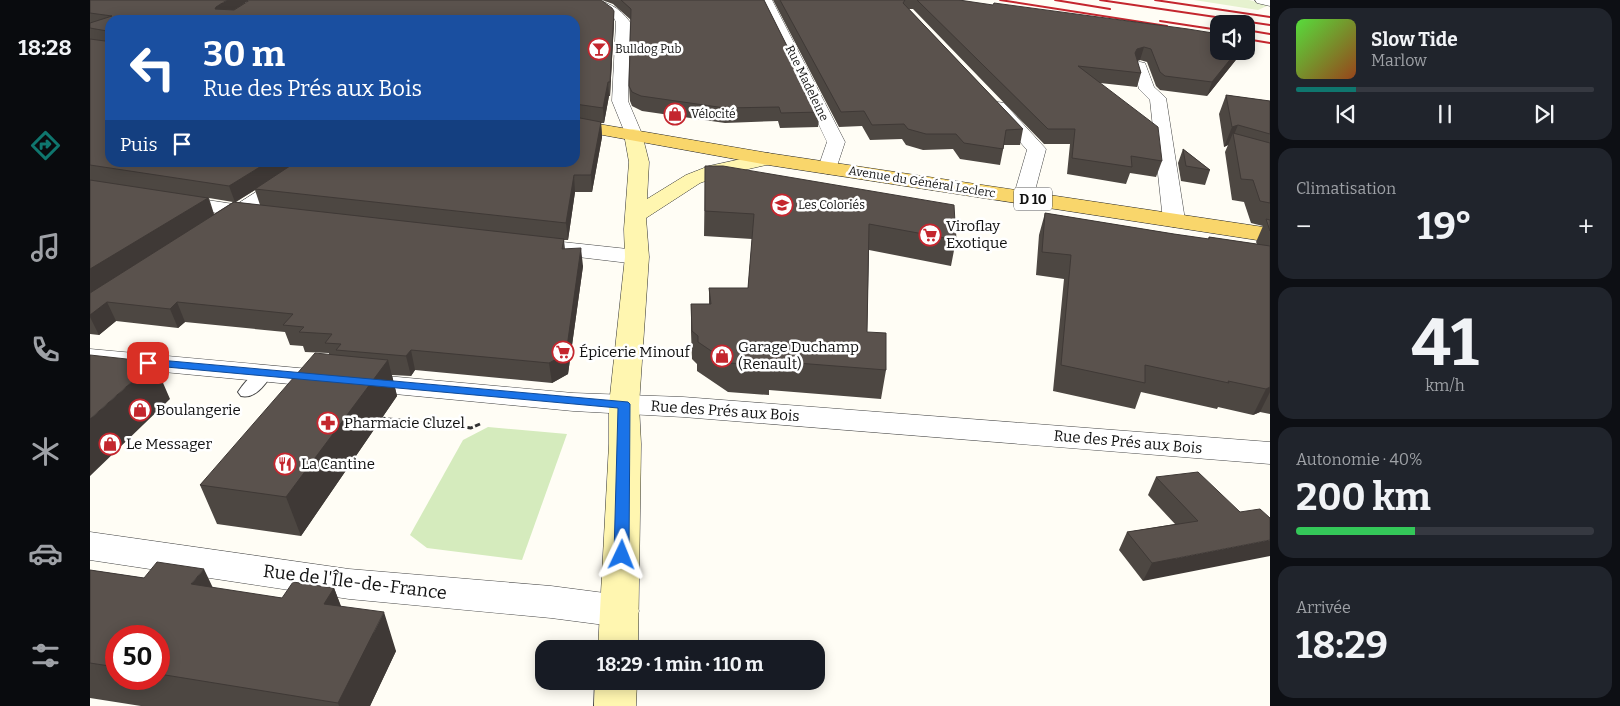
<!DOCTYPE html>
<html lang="fr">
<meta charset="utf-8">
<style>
body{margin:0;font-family:Bitter,serif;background:#20242c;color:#f1f3f6;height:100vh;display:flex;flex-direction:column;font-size:19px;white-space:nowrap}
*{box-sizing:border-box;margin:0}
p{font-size:16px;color:#9ea1a6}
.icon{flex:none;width:28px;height:28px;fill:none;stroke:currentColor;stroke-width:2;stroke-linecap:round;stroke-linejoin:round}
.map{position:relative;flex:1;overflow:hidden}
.drawer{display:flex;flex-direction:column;gap:8px;padding:8px;background:#0d0f14;width:350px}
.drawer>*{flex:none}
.banner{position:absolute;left:15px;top:15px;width:475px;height:152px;border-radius:15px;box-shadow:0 2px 12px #0003;background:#1a4fa0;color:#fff;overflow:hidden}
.fabs{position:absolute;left:1120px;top:15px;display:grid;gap:10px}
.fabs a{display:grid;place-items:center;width:45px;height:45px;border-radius:10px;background:#171b24;box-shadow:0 2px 12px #0003;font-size:25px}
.speed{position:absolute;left:15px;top:625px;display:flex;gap:10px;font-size:25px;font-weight:700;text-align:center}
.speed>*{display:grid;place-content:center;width:65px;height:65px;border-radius:50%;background:#171b24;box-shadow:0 2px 12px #0003;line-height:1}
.speed .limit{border:8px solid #d22;background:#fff;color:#111}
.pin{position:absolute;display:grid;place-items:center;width:42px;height:42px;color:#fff;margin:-21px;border-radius:10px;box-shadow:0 2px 8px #0006}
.me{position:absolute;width:55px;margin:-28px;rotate:2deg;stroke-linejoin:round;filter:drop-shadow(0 0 4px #0008)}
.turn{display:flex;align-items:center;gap:18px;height:105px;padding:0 15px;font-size:22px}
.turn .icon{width:65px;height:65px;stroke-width:2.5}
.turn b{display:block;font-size:35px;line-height:42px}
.then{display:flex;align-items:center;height:48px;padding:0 15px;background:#0003;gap:10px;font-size:19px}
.big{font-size:38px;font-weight:700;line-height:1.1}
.drawer .card{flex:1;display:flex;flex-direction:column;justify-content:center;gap:8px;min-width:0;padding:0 18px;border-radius:15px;background:#20242c}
.drawer .dial{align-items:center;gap:0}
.dial b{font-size:65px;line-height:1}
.song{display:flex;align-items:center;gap:15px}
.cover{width:60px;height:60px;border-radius:8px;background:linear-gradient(135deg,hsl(110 70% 55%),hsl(20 70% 35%))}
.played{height:5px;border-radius:2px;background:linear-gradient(90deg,#0f766e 20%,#363941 20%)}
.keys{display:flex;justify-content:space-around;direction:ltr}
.heat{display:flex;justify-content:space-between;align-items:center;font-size:28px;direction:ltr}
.charge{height:8px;border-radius:4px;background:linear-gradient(90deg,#34c759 40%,#363941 0)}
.trip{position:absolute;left:445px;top:640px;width:290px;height:50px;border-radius:15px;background:#171b24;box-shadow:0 2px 12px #0003;font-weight:700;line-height:50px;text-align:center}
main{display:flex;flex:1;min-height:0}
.tab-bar{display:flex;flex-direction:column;width:90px;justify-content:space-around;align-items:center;background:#090b0e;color:#9ea1a6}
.tab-bar .icon{width:35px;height:35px}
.tab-bar .on{color:#0f766e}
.tab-bar b{font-size:22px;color:#f1f3f6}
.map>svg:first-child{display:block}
</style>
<main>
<nav class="tab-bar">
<b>18:28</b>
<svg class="icon on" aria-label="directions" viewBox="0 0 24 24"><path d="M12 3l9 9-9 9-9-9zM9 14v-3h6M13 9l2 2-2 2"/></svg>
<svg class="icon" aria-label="music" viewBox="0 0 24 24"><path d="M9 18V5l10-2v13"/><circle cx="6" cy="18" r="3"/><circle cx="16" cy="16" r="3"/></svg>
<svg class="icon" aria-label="phone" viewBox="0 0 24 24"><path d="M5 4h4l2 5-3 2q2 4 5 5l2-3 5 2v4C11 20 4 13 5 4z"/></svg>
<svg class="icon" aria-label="climate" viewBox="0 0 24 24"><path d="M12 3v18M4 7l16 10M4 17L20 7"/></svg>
<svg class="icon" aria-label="car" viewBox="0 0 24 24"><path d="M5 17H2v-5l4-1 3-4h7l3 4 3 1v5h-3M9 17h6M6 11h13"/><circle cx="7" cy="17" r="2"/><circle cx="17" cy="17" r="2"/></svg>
<svg class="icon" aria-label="filters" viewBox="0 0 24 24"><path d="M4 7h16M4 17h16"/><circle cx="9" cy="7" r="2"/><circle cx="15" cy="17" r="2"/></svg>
</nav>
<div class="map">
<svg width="1180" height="706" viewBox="0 0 1180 706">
<rect width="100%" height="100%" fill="#fffdf5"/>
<path fill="#d5ebbd" d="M398,427L477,434L432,560L337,548L320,535L373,440Z"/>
<path fill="#e6f2cf" d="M1104,0H1159L1179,5L1168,10Z"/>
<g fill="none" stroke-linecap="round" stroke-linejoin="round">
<path stroke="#dbdad3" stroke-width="14" stroke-dasharray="14 7" stroke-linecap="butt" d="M482,9L559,0"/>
<g stroke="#444" stroke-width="2">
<path id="service" d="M174,369L180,370L182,374C175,385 165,399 151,396L148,392C154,383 164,371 174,369Z"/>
</g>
<g stroke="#444" stroke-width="1">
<path id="pedestrian" d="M213,162H233L141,225L134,227L127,225L125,221L127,217Z"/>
</g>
<g stroke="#444" stroke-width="1">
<path id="minor" d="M498,0C516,0 529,7 540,22L538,101L552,134L549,138L543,139L537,138L522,101L526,22L524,18Z
M670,0H682L755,142L745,172L738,174L731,172L728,168L737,142Z
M1050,62L1055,63L1064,87L1076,98L1095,220L1092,225L1084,227L1076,225L1073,220L1060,100L1049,89L1043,66L1045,63Z
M908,102L914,103L956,149L943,198L940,202L933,204L926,202L923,198L937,150L900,107L902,103Z
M84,195L170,208L178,209L181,214L178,219L170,220L77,205L74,201L77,197Z
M454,240L547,250L555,252L559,257L555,262L547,264L446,252L443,247L446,242Z
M0,349L483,393L593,397L1180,442V464L593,417L483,411L0,365Z
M0,532L259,569L461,586L530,595L544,600L549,611L544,622L530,627L461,618L259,599L0,560Z"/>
</g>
<g stroke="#444" stroke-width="1">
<path id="tertiary" d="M1165,0H1180V6L1167,3Z"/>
</g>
<g stroke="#333" stroke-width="1">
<path id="secondary" d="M543,129L549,130L552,134L559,162L557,199L596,175L619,166L678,153L685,155L688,159L685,163L632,175L610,183L556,218L559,257L549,405L551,444L548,649H508L519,444V405L535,257L534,229L539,162L534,134L537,130Z
M505,681H547L546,706H504Z"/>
</g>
<g stroke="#222" stroke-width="1">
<path id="primary" d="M485,120L678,153L1180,228V242L678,165L485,130Z"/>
</g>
<path stroke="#333" stroke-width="3" stroke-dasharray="5.5 2.5" stroke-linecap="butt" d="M290,418L381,428L390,424"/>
<use href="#service" fill="#fff" fill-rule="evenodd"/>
<use href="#pedestrian" fill="#fff" fill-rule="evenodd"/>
<use href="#minor" fill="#fff" fill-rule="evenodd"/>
<use href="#tertiary" fill="#fff" fill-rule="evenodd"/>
<use href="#secondary" fill="#fff6b0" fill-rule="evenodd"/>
<use href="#primary" fill="#f9d66b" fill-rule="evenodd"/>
<path stroke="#c4262e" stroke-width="2" d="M910,0L1077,26
M965,0L1020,9
M1010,0L1180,25
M1065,0L1180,17
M1070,21L1129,30
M1156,30L1180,34
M1156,39L1180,43"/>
</g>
<path fill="#4d4742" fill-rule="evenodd" d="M0,0L524,11V22L520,96H519L514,123H511L512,137L502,192H485L478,240H474L475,249L493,266L478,374L462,383L325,370L321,376L302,375L307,396L211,536L127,524L110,485L239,354V353L215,352L213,346L200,345L195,332L95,322L88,328L26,321L9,335L0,334ZM485,20V162H20ZM165,190L170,205L146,202ZM119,198L143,202L124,214Z
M512,0H674L730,112L728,127L690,128L688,121L635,123L552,111L542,106L540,101L539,86L541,20L523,4Z
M683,0H869L1153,51L1117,96L1070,90L1066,86L1057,62L1050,60L1047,61L1051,73L1047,87L1010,83L1072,161L1066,177L1040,173L1036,184L977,174L980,144H954L823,9H819L933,129L930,145H914L910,165L870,159L863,149L833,150L816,145L812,139L780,140L772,126L749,127Z
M1136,95L1180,101V414L1170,412L1163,415L1128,407L1127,409L1051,392L1045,409L963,391L974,279L946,275L949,235L955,213L1084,234L1118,239L1119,237L1167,244L1166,242L1173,226L1161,223L1154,202L1142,200L1135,152L1138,145L1134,147L1129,114Z
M1093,149L1120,170L1115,185L1091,181L1088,163Z
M615,166L866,240L861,266L779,250L777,332L796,370L791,399L679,390V395L638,392L607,371V364L602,359L601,332V304H619V288H658L662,239L614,236Z
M1066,477L1150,512L1053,581L1029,550L1037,532L1085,524L1058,495Z
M0,570L192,598L244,588L251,606L306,651L280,706H51L0,698ZM26,636H69V679H26Z"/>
<path fill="#3f3936" d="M137,0H160L129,18L125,9L126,7Z
M524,11V22L520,96V82Z
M1054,47L1050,60L1043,62L1045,53L1047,49Z
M1147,51H1153L1117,96L1122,82Z
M518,82L519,96L514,123L513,108Z
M511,122L512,137L502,192L501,175Z
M1148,125L1143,137V133L1138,145L1134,147L1142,127Z
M178,162H209L165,189V190L145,202L139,186Z
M484,175L485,192L478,240L476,223Z
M118,198L124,215L0,293V269Z
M491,248L493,266L478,374L462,383L459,363Z
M17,302L26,321L9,335L0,317V315Z
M87,302L95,322L88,328L80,309Z
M321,350L325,370L321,376L316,356Z
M298,360L307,396L211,536L196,497Z
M64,362L80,399L0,476V419Z
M1180,387V392L1170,412L1163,415L1176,389Z
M1180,540V556L1053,581L1062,563Z
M114,569L132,607L101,584Z
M244,588L258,626L234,604Z
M294,612L306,651L280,706H249L248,703Z"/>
<path fill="#5a524d" stroke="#3f3936" d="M0,0H137L126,7L125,9L144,10L160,0H511L522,8L524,11L520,82H518L513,108L485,104V20H20V162H178L139,186L0,165V39L15,41L17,39V31L0,28V23L22,16L0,13Z
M531,0H674L730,112L691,113L689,107L635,108L551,96L542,92L539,86L541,9Z
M690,0H815L813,3L933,129L916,130L913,149L874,143L866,134H836L818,129L814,124L782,125L774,111L751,112Z
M827,0H869L903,5L904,3L1098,29L1129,34V51H1147L1122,82L1075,76L1070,72L1061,49L1054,47L1047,49L1045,53L1051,73L988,66L1068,127L1072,161L1041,156L1042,167L982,158L985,129H958Z
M1136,95L1180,101V134L1148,125L1142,127Z
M485,117L511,122L501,175H484L476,223L165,189L206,162H485Z
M1143,133L1180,143V203L1170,201L1163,180L1151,179Z
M1093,149L1120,170L1096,166Z
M615,166H633L864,205L866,240L779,224L777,332L796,333V370L682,361L681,366L639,363L608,342V336L602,331L601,304H621L619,288H658L664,214L615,211Z
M0,180L118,198L0,269Z
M144,202L474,239L472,249L491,248L476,354L459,363L321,350L316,356L246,350L251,344L235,343L242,334L209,332L214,327L193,325L203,314L87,302L80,309L17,302L0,315V293Z
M955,213L1084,234L1119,239V237L1180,246V387L1176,389L1138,381L1139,383L1055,365V383L971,365L981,255L952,252Z
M1176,219L1180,220V231Z
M225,353L298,360L196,497L110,485Z
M0,355L64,362L0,419Z
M1108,472L1150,512L1170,509L1180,518V540L1062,563L1037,532L1108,521L1066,477Z
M67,562L114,569L101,584L192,598L203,582L244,588L234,604L294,612L248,703L69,674V636H26V667L0,663V570L54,578Z"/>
<path fill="#1a73e8" stroke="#114b97" d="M58,359L538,402L540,404L539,555L537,559L532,561L526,559L524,555L528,408L54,365L52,363Z"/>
<defs>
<g id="bar-ring" transform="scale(1.125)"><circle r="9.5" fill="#fff" stroke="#c4262e" stroke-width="1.5"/><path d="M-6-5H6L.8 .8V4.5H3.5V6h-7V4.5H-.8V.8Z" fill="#c4262e"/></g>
<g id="shop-ring" transform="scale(1.125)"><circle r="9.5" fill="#fff" stroke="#c4262e" stroke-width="1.5"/><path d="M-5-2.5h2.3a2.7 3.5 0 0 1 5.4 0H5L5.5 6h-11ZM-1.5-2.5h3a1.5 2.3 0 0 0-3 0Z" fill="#c4262e"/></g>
<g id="school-ring" transform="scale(1.125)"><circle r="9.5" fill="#fff" stroke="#c4262e" stroke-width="1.5"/><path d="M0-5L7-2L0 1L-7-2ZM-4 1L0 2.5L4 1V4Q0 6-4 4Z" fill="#c4262e"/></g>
<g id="supermarket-ring" transform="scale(1.125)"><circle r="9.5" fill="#fff" stroke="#c4262e" stroke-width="1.5"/><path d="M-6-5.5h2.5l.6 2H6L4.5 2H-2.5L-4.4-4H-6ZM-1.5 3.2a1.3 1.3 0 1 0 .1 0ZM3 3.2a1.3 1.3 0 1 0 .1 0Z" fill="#c4262e"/></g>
<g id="pharmacy-ring" transform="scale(1.125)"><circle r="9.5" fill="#fff" stroke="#c4262e" stroke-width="1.5"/><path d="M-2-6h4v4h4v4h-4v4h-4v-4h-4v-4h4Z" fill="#c4262e"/></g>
<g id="restaurant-ring" transform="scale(1.125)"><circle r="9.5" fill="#fff" stroke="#c4262e" stroke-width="1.5"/><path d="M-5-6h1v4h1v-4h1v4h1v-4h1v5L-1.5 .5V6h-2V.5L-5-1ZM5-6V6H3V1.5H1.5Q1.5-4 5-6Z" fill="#c4262e"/></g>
</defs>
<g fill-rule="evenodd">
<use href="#bar-ring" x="509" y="49"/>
<use href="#shop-ring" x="585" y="114"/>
<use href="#school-ring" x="692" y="205"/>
<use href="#supermarket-ring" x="840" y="235"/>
<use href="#supermarket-ring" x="473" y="352"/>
<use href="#shop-ring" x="632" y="356"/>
<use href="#shop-ring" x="50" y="410"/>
<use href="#pharmacy-ring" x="238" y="423"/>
<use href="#shop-ring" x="20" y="444"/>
<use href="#restaurant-ring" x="195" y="464"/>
</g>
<g text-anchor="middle" stroke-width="5" stroke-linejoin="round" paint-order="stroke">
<g font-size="12" fill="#111" stroke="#fff" text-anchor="start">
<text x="525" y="53">Bulldog Pub</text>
<text x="601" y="118">Vélocité</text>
<text x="708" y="209">Les Coloriés</text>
</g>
<g font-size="12" fill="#111" stroke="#fff">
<text transform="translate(717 83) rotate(64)" y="4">Rue Madeleine</text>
<text transform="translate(832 182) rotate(9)" y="4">Avenue du Général Leclerc</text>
</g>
<rect fill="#fff" stroke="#585858" stroke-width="1" x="924" y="187.5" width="38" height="23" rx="4"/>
<g font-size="14" font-weight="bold" fill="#111">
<text x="943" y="204">D 10</text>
</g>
<g font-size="15" fill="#111" stroke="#fff" text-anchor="start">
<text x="856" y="231">Viroflay<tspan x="856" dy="17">Exotique</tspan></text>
<text x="648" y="352">Garage Duchamp<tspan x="648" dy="17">(Renault)</tspan></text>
<text x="489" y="357">Épicerie Minouf</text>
<text x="66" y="415">Boulangerie</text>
<text x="254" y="428">Pharmacie Cluzel</text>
<text x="36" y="449">Le Messager</text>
<text x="211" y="469">La Cantine</text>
</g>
<g font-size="15" fill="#111" stroke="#fff">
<text transform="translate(635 411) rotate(4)" y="5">Rue des Prés aux Bois</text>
<text transform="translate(1038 442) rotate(5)" y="5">Rue des Prés aux Bois</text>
</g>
<g font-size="18" fill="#111" stroke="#fff">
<text transform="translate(265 582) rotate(7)" y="6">Rue de l'Île-de-France</text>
</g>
</g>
</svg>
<div class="fabs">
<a><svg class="icon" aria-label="sound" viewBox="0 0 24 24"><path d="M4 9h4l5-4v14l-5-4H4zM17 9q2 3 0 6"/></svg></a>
</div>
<div class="speed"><div class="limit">50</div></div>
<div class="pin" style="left:58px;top:363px;background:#d93025"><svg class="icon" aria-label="arrive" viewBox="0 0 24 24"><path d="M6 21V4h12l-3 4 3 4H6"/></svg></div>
<svg class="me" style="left:532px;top:555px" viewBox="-20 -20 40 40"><path d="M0-17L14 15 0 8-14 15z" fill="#1a73e8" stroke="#fff" stroke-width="4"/></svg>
<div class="trip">18:29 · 1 min · 110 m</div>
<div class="banner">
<div class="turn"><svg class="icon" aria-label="left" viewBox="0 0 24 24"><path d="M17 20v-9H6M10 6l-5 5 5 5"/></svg><div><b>30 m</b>Rue des Prés aux Bois</div></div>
<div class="then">Puis<svg class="icon" aria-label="arrive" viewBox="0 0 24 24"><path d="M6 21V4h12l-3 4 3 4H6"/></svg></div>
</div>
</div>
<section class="drawer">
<div class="card">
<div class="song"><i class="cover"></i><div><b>Slow Tide</b><p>Marlow</p></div></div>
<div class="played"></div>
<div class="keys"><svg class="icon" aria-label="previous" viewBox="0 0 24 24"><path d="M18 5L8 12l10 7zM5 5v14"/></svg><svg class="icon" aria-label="pause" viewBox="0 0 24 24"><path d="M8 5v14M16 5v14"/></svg><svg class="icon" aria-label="next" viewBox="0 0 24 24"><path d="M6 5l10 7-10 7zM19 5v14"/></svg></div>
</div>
<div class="card"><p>Climatisation</p>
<div class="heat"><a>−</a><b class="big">19°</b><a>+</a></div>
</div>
<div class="card dial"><b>41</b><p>km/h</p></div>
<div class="card"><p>Autonomie · 40%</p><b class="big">200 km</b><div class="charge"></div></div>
<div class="card"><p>Arrivée</p><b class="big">18:29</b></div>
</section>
</main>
